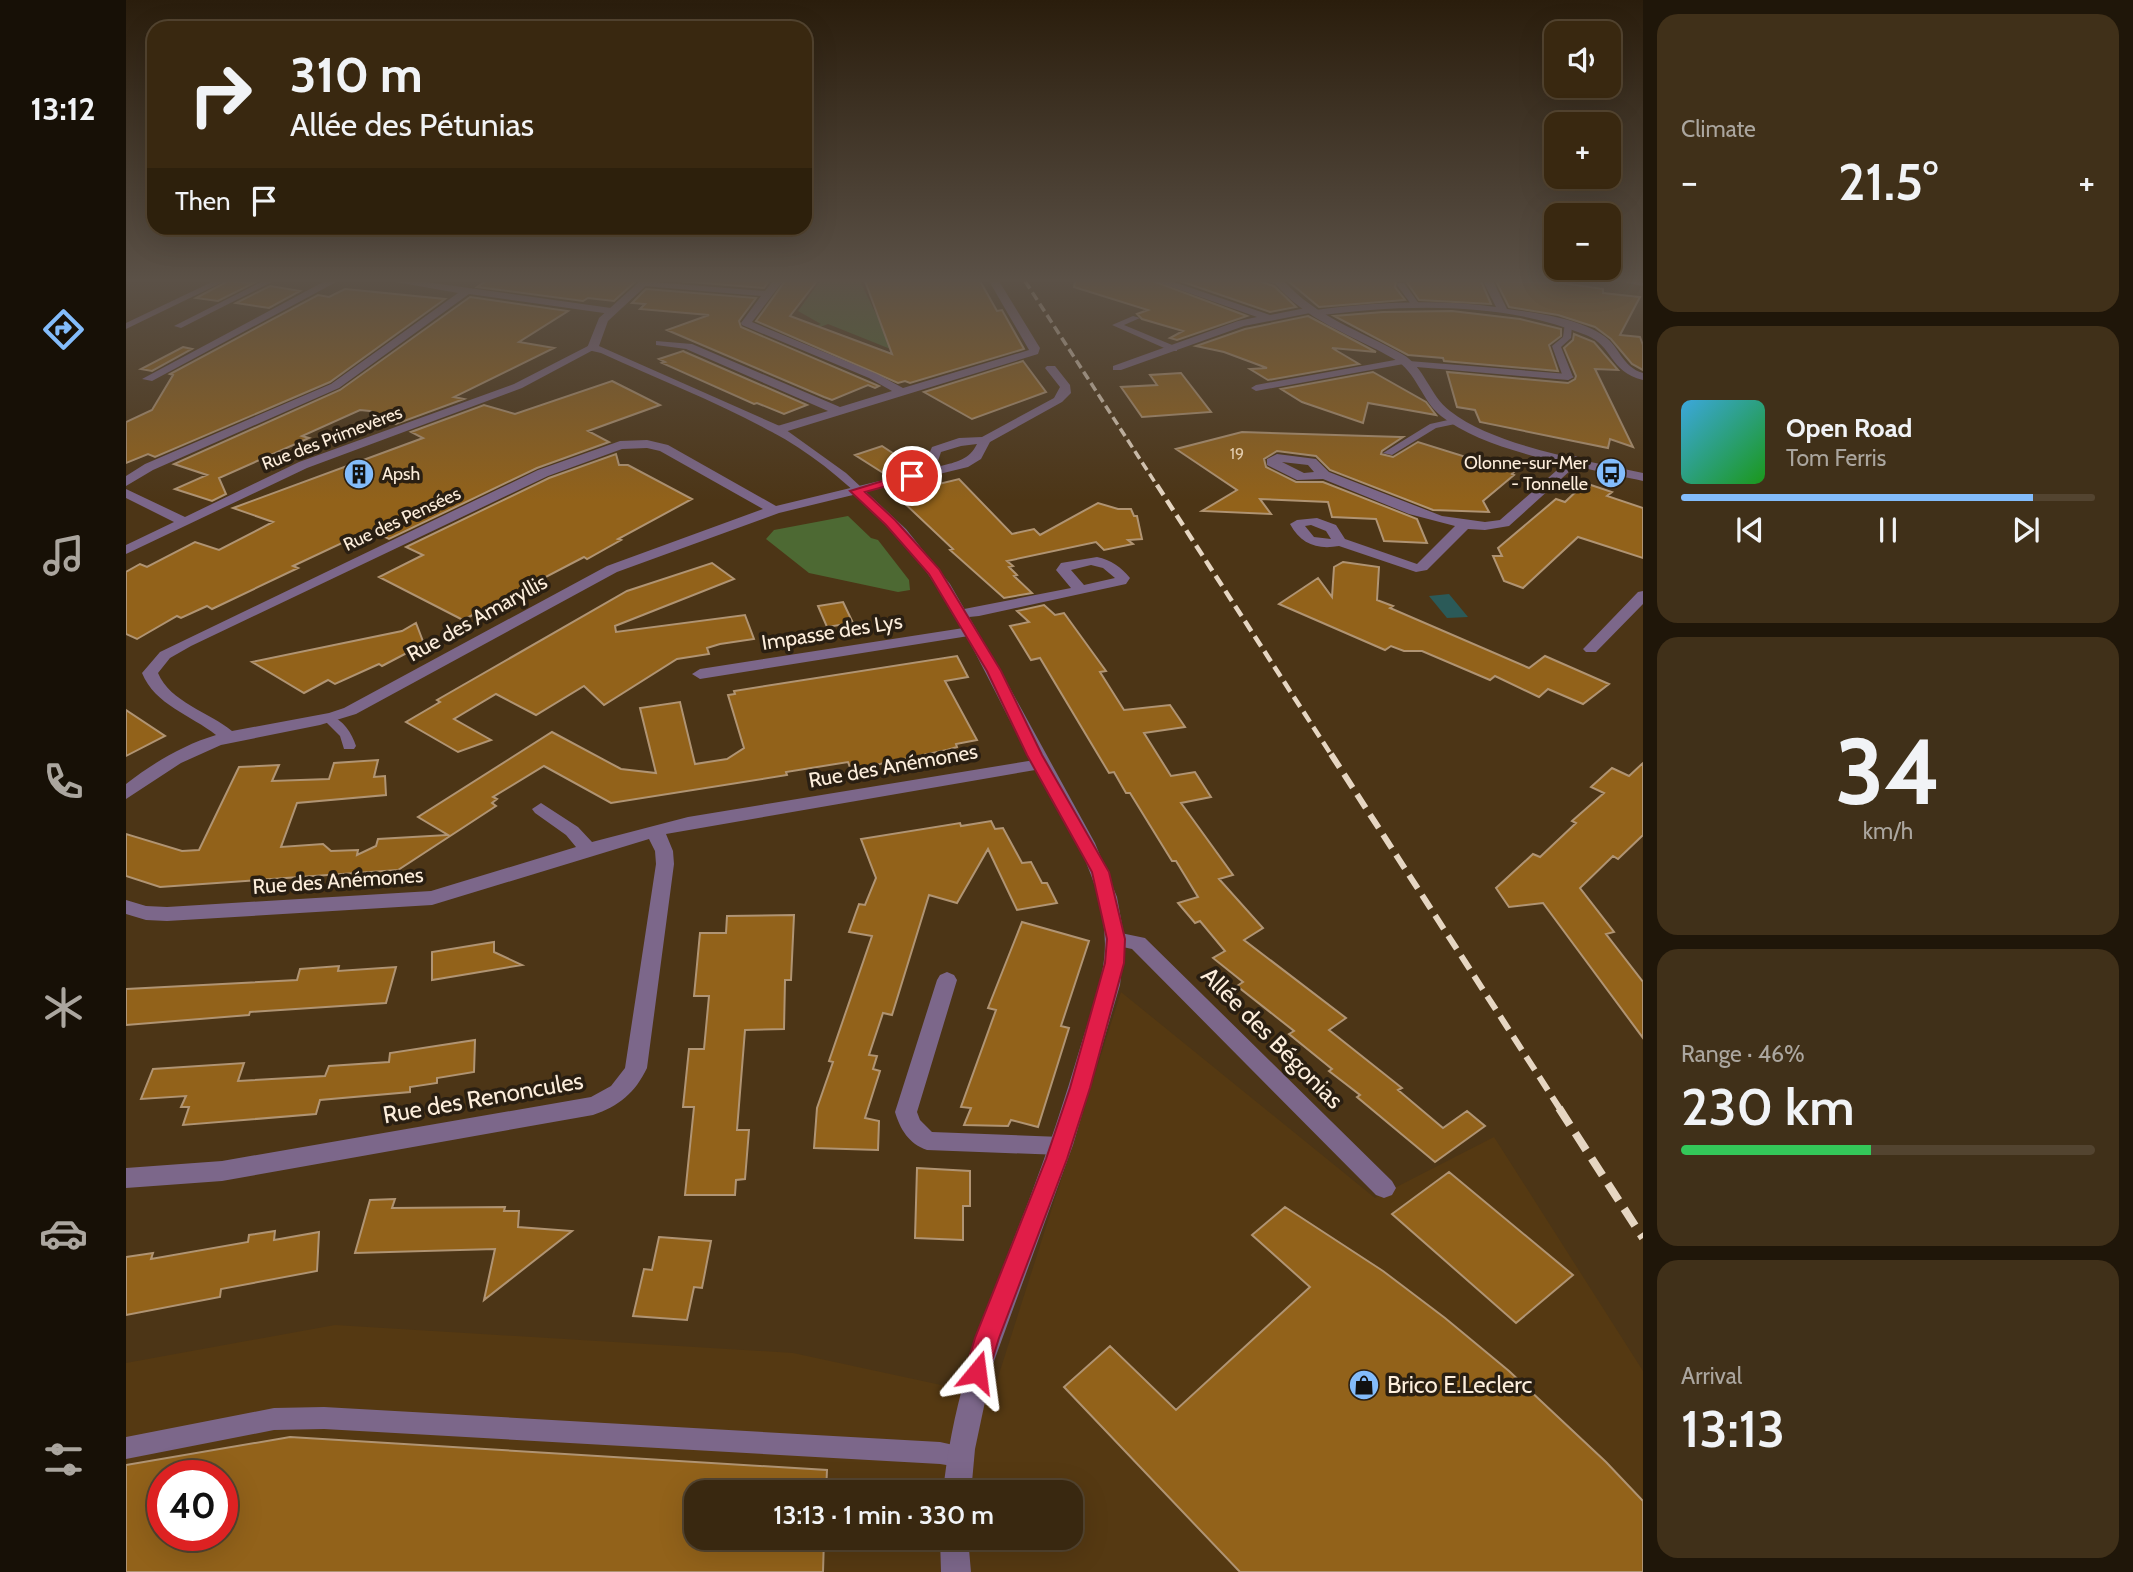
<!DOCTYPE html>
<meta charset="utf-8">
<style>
body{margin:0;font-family:Cabin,sans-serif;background:#403019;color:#f1f3f6;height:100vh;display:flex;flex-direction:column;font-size:26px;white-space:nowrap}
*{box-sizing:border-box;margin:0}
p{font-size:23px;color:#aba69f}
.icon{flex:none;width:38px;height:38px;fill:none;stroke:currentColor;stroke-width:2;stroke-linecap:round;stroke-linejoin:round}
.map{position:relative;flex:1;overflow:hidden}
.details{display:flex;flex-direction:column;gap:14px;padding:14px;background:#1f1609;width:490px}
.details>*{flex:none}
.hud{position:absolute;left:21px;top:21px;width:665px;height:214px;border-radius:21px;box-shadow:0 7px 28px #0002,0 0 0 2px #534430;background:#392810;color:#f1f3f6;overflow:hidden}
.fabs{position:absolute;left:1418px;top:21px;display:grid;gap:14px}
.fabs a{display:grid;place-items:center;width:77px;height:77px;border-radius:14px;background:#392810;box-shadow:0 7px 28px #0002,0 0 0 2px #534430;font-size:35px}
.speed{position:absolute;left:21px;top:1460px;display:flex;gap:14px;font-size:35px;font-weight:700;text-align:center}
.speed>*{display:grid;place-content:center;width:91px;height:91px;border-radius:50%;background:#392810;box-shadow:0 7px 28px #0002,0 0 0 2px #534430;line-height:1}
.speed .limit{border:10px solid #d22;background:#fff;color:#111}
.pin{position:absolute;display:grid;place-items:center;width:60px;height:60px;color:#fff;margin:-30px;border:4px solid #fff;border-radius:50%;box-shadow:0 2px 7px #0007}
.me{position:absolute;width:77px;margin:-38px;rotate:16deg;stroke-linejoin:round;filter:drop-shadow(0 0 5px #0008)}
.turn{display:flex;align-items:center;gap:24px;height:147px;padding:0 28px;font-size:32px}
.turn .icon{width:91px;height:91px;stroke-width:2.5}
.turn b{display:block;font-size:49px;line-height:60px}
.then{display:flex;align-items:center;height:66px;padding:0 28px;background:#0003;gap:14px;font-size:26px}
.big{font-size:52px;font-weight:600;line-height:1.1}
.details .tile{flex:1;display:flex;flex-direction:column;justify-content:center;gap:10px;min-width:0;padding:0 24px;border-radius:21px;background:#403019}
.details .dial{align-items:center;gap:0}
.dial b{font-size:91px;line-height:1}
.song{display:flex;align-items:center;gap:21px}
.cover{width:84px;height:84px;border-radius:10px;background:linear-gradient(135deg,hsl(200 70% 55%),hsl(120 70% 35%))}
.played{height:7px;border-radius:4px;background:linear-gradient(90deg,#83bcfb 85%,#534430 85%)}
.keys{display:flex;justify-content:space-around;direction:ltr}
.heat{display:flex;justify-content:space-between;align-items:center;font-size:38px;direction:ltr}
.charge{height:10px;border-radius:5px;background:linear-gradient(90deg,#34c759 46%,#534430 0)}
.trip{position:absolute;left:558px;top:1480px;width:399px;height:70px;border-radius:21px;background:#392810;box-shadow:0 7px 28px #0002,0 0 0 2px #534430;font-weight:600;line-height:70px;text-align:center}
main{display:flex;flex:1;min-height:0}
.tabs{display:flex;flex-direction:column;width:126px;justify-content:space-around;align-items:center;background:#171006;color:#aba69f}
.tabs .icon{width:49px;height:49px}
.tabs .active{color:#83bcfb}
.tabs b{font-size:32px;color:#f1f3f6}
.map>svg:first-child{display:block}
</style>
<main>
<nav class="tabs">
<b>13:12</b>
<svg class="icon active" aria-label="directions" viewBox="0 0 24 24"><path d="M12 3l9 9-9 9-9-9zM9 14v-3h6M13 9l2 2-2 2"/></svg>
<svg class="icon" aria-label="music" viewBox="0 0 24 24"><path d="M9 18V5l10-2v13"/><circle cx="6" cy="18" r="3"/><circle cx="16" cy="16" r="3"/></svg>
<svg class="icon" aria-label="phone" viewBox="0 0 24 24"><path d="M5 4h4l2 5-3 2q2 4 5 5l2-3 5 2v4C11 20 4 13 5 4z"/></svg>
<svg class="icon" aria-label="climate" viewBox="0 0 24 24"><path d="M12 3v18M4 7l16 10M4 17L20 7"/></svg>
<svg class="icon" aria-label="car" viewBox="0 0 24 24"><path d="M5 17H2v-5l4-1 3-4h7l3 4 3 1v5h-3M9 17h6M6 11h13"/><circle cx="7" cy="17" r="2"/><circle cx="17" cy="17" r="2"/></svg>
<svg class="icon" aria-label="filters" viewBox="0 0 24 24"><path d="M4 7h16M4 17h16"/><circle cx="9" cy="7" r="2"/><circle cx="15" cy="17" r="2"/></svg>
</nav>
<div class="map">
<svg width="1517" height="1572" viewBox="0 0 1517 1572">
<rect width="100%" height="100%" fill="#4c3516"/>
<path fill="#553912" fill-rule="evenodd" d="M995,992L1249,1198L1368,1137L1517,1371V1572H0V1363L209,1325L667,1353L866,1396ZM37,1475H96V1535H37ZM570,1493H945V1538H570Z"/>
<path fill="#4d6933" d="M694,281H734L767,349L777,354L702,324L670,336L665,335L695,324L672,311Z
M722,516L745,538L752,540L783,580L784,590L772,592L683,573L640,539L648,530Z"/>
<path fill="#2b5a58" d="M1323,594L1342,617L1321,618L1303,596Z"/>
<path fill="#92621a" stroke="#b09473" stroke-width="2" fill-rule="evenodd" d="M102,281L128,283L92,301L70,298Z
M360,281H510L488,301L462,298L457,301L351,287Z
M552,281H643L638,288Z
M659,281H691L664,316L766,354L739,281H854L871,311L876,310L898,349L784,383L779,381L772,383L630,321Z
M949,281H1027L1121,316L1051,340L1044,338L1057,331L1016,319L1011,314L1022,310L948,287Z
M1054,281H1133L1148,286L1170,307L1144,312Z
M1162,281H1270L1269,287L1279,300L1193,307Z
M1280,281H1355L1365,304L1293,300Z
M1370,281L1437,283L1477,289V293L1514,297L1494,335L1514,337L1517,345V370L1506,364L1485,339L1469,327L1432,315L1383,307Z
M144,286L174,291L143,308L110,303Z
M219,289L319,299L204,382L29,457L22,454L0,463V422L26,410L47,375L44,374L192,295L203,297Z
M520,289L630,298L613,321L615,327L753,386L749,388L742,385L706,400L698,397L541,330L583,315L514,309L519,304L506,303Z
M344,297L442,311L393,342L428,348L328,397L338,399L270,424L244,411L234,410L176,436L183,438L93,478L100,494L86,501L49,489L81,475L48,464L214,390Z
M1326,311L1394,319L1435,329V336L1423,345L1432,371L1318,361L1317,358L1282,355L1208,316L1257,312Z
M1182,316L1250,352L1206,348L1233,364L1142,380L1124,369L1141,368L1098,352L1070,346L1119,329Z
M1448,334L1468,342L1492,370L1469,369L1507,447L1484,439L1482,448L1354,422L1349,410L1331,407L1321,372L1442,383L1449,379L1450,376L1438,348L1447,340Z
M57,347L66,349L26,371L15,369Z
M557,351L559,352L681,405L658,414L631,403L628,404L536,363L539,362L533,359Z
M897,361L920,392L846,419L798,392Z
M1247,372L1300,402L1310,415L1242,403L1237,423L1176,402L1155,389Z
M1055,373L1085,412L1016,417L995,387L1031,385L1024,375Z
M486,381L534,405L462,431L483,442L411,468L263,539L249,532L239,536L235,534L167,566L172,568L86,609L81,606L55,618L51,616L11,639L0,634V572L14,564L21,567L69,542L93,550L147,522L107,508L297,438L285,432L358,405L389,414Z
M1116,432L1275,437H1277L1256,451L1255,454L1267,457L1292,442L1388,472L1386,474L1388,475L1357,501L1363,512L1307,510L1204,470L1190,456L1151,451L1138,459L1140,467L1170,482H1197L1291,519L1301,543L1258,541L1250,519L1206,517L1202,502L1134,499L1145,514L1076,511L1111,490L1050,449Z
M756,446L791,469L762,476L729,455Z
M490,454L493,465H502L566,499L492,539L495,540L461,559L458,557L337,620L253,577L297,555L280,547L423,478Z
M805,479L813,484L833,479L886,534L908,529L914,535L972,503L992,509H1005L1008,516H1011L1016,539L1002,540L1007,544L978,550L970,542L881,561L887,566L883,567L891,575L888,576L906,593L878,598L824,550L827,549L774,499L791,495L777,486Z
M1459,483L1486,492L1481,496L1517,508V558L1452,537L1397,588L1378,581L1367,556H1376L1372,548L1430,499L1439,502Z
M1217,562L1253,567L1251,600L1267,606L1264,608L1403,668L1419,656L1483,684L1457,704L1422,689L1413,697L1369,676L1364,680L1296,651H1278L1265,646L1259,650L1153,604L1192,578L1206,597L1208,567Z
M586,563L608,579L489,626L490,632L619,615L628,639L594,644L581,648L583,654L551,659L478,705L458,686L410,715L370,694L328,719L365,740L332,752L280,722L314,702L311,700L501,591Z
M717,602L727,623L701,627L692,606Z
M918,605L929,615L938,613L980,671L974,672L998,710L1044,705L1059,727L1018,733L1045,776L1069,772L1085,797L1055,803L1107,875L1093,879L1137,928L1118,940L1220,1018L1203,1030L1276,1088L1272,1090L1317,1128L1341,1111L1359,1126L1309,1162L1231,1097L1234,1095L1203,1071L1206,1069L1163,1034L1168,1031L1111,986L1117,982L1087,958L1099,951L1074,921L1069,923L1052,903L1072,897L1050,861H1046L1004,793H1000L988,772L983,773L914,658L905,660L884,626L903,622L891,611Z
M290,623L298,644L256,666L253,664L209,684L202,680L178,693L126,662L276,631Z
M831,656L842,677L819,681L851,740L830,744L831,747L821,750L725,770L722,762L660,772L661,775L485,803L418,766L367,797L371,799L366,803L370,806L272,870L34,887L0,876V834L56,851L73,850L113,767L153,765L146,781L203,779L208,763L252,760L248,777L259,776L260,795L171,803L155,847L197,844L205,851L232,850L231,855L250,846L252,839L322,835L292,817L426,732L495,769L530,773L514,708L554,702L569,764L601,759L618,748L602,695L609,694L608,691Z
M0,710L39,736L0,756Z
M1517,763V835L1492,859L1487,856L1454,888L1488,932L1480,934L1517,982V1038L1417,903L1383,907L1370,888L1407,854L1414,857L1450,823L1446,821L1478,793L1465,787L1486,768L1503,776Z
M865,821L869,829L877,828L896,863L905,862L916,883H921L931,903L891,910L862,849L831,903L803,895L766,1015L757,1013L743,1055L751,1056L747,1069L754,1071L739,1118L753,1121L752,1150L688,1148L691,1108L707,1062L703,1061L746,936L723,932L733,904L739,905L750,878L735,839L834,823L835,826Z
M668,915L665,980H659L658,1029L619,1030L611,1130H623L619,1179L610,1180L609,1195H559L568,1107H557L563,1049H578L583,996H568L574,933H600L601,916Z
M896,922L963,941L935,1026L943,1028L912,1127L885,1120L882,1126L838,1125L845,1108L835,1107L870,1010L862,1008Z
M368,942V952L396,965L306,980V952Z
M213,966L212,971L270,967L260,1003L124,1012L123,1015L0,1025V989L171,980L174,969Z
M349,1040L348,1072L311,1078V1083L284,1087V1092L194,1100L190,1114L57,1125L63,1107H55L60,1096L15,1099L27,1069L118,1063L112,1081L199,1076L203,1066L263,1062L264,1053Z
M791,1168L844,1171V1206H837V1240L789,1238Z
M1323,1172L1447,1275L1390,1323L1266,1214Z
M269,1199L266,1208L379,1207L378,1211H393L392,1227L446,1231L358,1300L369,1249L229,1253L244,1200Z
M1159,1207L1257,1271L1319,1318L1383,1371L1480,1462L1517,1501V1572H1114L938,1387L984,1346L1050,1410L1184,1287L1126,1235Z
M149,1231L148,1240L193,1232L191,1271L95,1289L94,1297L0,1315V1257L27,1253L25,1259L122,1242L123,1235Z
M533,1237L585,1241L576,1288L568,1287L561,1320L507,1316L518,1269L526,1270Z
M164,1437L701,1470L700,1493H570V1538H698L697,1572H0V1465ZM37,1475H96V1535H37Z"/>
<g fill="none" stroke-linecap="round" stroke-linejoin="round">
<path fill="#7c678a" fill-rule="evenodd" d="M88,281H99L0,329V323Z
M137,281H148L55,328L48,326Z
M1135,281H1156V282L1152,284Z
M1272,283H1278L1294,305L1293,307H1287L1271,285Z
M1007,316L1014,318L998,325L1051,347V351H1045L986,325Z
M1439,323L1446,325L1445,338L1435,347L1447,377L1442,380L1437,377L1426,346L1437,337Z
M1280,358L1284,361L1283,363L1130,391L1125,388L1130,385Z
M1331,418L1334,419V423L1310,428L1266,455L1257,453L1304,424Z
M204,715C217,720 226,733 230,746L228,749H218L214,736L197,719Z
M198,1407L814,1442L841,1448L844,1456L841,1464L833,1467L814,1464L198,1429L148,1430L0,1459V1437L148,1408Z"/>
<path fill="#7c678a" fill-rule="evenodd" d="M199,281H212L26,381L16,379Z
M264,281H293L485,308L490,311L485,314L343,294L213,388L27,470L0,486V476L19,464L205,384L332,293Z
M514,281L639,291L647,281H657L626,322L751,374L777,388L903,350L863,281H873L914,348L912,354L652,434L648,433V427L702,411L560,349L530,345V341L566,344L714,407L766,391L743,378L616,325L615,323L635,296L518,286L514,285Z
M1029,281H1045L1144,315L1185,307L1190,310C1250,302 1310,299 1370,307L1357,281H1367L1381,309C1411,313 1452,318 1478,336C1494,347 1496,367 1517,373V380C1482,371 1488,346 1460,335C1376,301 1278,304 1189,316L1184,313L1118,326L995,370H987V366L1112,321L1131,317Z
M1491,281H1517V286Z
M462,346L471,348L396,388L181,468L0,554V545L48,522L0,498V489L59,517L173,462L388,384Z
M1283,361L1442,374L1448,377L1442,380L1279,366L1277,364Z
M921,366H929L944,385L945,393L936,402L864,442L855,459L842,467L653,513L491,572L230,714L194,725L95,745L55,763L0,799V784C27,763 57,745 90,735C65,715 29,705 16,673L34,652L412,470L494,441L521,440L542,445L650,506L803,469L800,461L806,447L833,438L856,437L928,398L934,387L919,368ZM851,444C843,460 830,462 815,466L812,461L815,452L835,446ZM521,448L534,451L637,509L481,566L218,708L203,713L106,731C83,712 44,702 32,673L44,658L65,646L422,476L496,449Z
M1151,454L1190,459L1203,472L1316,516L1359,522L1374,520L1446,457L1450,456L1456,460L1383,526L1359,530L1342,529L1301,570L1290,572L1213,546C1191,550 1175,544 1164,524L1171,520L1191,518L1210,525L1219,539L1291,564L1329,526L1283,514L1197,479L1171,480L1141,465V459ZM1156,462L1182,465L1188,472L1178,473ZM1185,525L1200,531L1205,539L1188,537L1179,526Z
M971,557C985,560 995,567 1004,578L1000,584L853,616L833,618L826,614L833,610L945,588L930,570L935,563ZM965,565L977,568L989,578L958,585L945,570Z
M1517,591V604L1470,652H1460L1457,649L1460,646L1512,592Z
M844,627L852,632L849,635L574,679L566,674L574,669Z
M915,759L924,764L921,768L540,834L547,851L548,864L521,1068C509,1093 493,1106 467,1115L96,1181L0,1188V1168L96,1161L465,1097L485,1086L499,1068L530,864L529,851L523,839L306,905L41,921L20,920L0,914V900L20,906L41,907L305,891L450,847L440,835L409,813L406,809L415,803L452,827L466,842L562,817Z
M990,932L1019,938L1266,1181L1270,1188L1266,1195L1258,1198L1250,1195L1006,949L983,944L980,939L983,934Z
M821,972L828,975L831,980L791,1112L794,1120L806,1132L935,1137L943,1139L946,1146L943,1153L935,1155L801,1150C783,1144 774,1129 769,1112L811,980L814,975Z"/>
<path fill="#7c678a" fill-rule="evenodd" d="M514,281H525L482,321L473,346L656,427L720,473L780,529L824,584L879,679L969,843L991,897L999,941L994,985L947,1145L867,1364L849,1449L845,1493H817C828,1384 864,1300 903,1200C922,1150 939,1099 954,1048C962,1021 972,995 977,967C989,895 942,826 909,767C873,704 845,636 804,577C767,523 705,463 646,432C591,402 532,379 475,353L462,350L461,348L473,318Z
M1147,281H1158C1190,317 1235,331 1276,354C1299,367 1303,395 1324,411C1370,447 1460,460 1517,473V481C1459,467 1361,453 1315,416C1295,400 1291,372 1268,359C1225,334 1179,321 1147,281Z
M814,1538H842L845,1572H815Z"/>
<path stroke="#e6d6c2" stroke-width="3.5" stroke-dasharray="9 4.5" stroke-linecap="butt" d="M899,281L1032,487"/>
<path stroke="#e6d6c2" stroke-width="4.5" stroke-dasharray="12 6" stroke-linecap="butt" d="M1031,485L1206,756"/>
<path stroke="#e6d6c2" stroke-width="6" stroke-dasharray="16 8" stroke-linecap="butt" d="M1205,754L1434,1109"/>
<path stroke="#e6d6c2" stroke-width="8" stroke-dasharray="20 10" stroke-linecap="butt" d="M1433,1108L1517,1238"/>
</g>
<linearGradient id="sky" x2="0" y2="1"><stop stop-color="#2a1d0c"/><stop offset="0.56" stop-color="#5b5147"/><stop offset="1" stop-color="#5b5147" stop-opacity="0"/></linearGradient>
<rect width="1517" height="501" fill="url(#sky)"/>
<path fill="#e11d48" stroke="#92132f" stroke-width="2" d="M786,472L790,473V478L739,492L769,520L813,569L875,671L916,755L983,872L999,939L998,963L964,1088L941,1159L873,1338L860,1380L851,1383L843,1380L839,1372L849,1338L920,1159L944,1088L979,963L981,939L966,872L901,755L861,671L803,574L760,525L724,491Z"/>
<defs>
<g id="bus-disc" transform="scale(1.575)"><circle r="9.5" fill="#83bcfb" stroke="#2a1f12"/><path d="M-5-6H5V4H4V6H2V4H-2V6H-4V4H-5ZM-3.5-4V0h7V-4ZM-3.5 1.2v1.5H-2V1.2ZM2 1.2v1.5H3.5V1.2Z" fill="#111"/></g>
<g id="building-disc" transform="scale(1.575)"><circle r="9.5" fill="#83bcfb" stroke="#2a1f12"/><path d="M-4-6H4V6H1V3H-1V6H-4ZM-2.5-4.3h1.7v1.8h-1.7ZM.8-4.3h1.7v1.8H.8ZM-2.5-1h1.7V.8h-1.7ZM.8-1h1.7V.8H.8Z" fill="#111"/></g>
<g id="shop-disc" transform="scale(1.575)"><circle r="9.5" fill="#83bcfb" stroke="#2a1f12"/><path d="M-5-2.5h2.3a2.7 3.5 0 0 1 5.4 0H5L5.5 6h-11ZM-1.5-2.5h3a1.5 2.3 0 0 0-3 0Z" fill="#111"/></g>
</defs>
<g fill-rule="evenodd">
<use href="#bus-disc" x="1485" y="473"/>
<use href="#building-disc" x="233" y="474"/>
<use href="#shop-disc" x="1238" y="1385"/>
</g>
<g text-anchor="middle" stroke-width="7" stroke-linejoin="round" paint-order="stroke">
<g font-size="16" fill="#e2cbac">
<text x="1111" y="459">19</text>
</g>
<g font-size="18" fill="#fdeedc" stroke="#2a1f12">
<text transform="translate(206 438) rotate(-21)" y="6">Rue des Primevères</text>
<text transform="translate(276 519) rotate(-25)" y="6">Rue des Pensées</text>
</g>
<g font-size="18" fill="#fdeedc" stroke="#2a1f12" text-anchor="end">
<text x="1462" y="469">Olonne-sur-Mer<tspan x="1462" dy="21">- Tonnelle</tspan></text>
<text x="256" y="480" text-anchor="start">Apsh</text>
</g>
<g font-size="21" fill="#fdeedc" stroke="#2a1f12">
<text transform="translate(351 618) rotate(-29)" y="7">Rue des Amaryllis</text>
<text transform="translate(706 632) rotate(-9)" y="7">Impasse des Lys</text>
<text transform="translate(767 766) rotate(-10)" y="7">Rue des Anémones</text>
<text transform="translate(212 881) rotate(-4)" y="7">Rue des Anémones</text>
</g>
<g font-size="24" fill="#fdeedc" stroke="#2a1f12">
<text transform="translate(1146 1038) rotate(45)" y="8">Allée des Bégonias</text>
<text transform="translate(357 1098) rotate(-10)" y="8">Rue des Renoncules</text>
</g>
<g font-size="24" fill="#fdeedc" stroke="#2a1f12" text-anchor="start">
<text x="1261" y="1393">Brico E.Leclerc</text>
</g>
</g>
</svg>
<div class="fabs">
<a><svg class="icon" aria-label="sound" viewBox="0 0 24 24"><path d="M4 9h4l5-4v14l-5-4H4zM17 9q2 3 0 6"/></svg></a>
<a>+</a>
<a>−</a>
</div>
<div class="speed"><div class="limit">40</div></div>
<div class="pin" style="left:786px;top:476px;background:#d93025"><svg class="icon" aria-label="arrive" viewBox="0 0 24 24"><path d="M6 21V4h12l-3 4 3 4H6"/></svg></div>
<svg class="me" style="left:851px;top:1372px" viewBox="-20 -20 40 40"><path d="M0-17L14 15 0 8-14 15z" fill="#e11d48" stroke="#fff" stroke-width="4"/></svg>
<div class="trip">13:13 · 1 min · 330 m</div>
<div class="hud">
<div class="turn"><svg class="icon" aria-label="right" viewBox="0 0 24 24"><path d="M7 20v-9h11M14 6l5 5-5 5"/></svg><div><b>310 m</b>Allée des Pétunias</div></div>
<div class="then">Then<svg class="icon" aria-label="arrive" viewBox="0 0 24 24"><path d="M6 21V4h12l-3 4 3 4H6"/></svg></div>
</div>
</div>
<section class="details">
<div class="tile"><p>Climate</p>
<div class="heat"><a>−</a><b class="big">21.5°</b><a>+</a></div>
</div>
<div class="tile">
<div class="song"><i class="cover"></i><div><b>Open Road</b><p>Tom Ferris</p></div></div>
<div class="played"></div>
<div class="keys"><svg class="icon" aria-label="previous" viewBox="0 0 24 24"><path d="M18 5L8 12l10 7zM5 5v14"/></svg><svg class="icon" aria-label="pause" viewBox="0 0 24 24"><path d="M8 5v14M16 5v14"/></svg><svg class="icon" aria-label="next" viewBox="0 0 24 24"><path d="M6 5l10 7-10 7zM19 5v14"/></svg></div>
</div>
<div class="tile dial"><b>34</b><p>km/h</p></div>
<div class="tile"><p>Range · 46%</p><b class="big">230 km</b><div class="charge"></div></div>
<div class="tile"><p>Arrival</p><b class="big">13:13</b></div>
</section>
</main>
